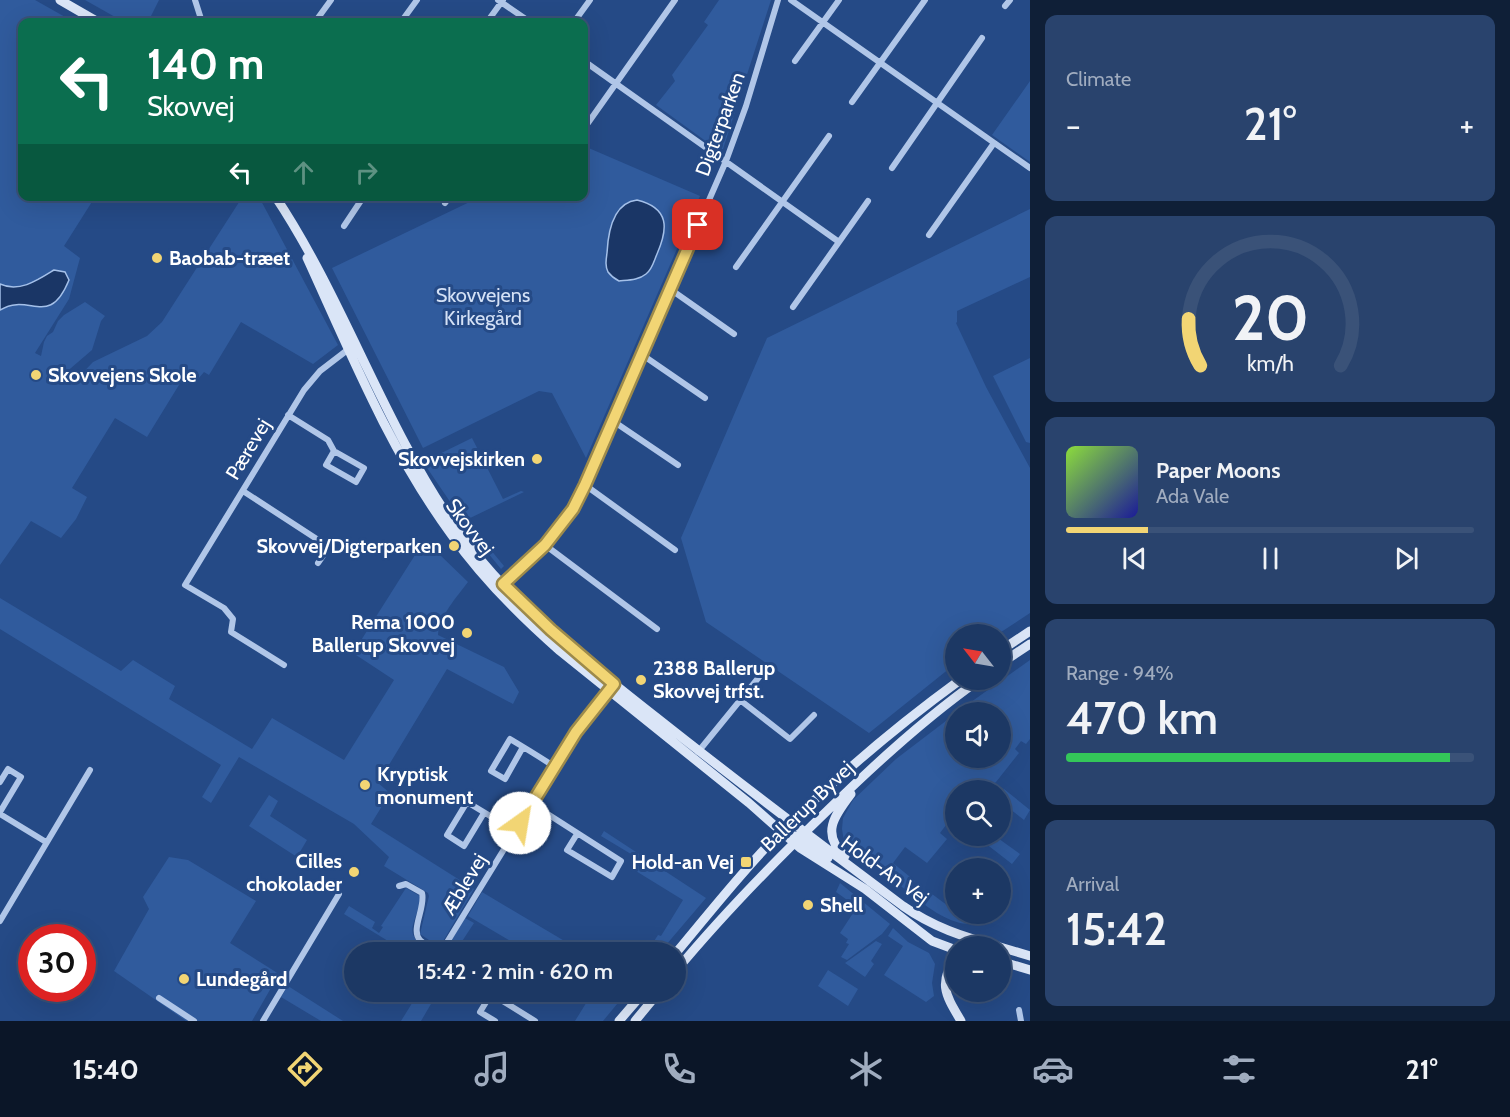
<!DOCTYPE html>
<meta charset="utf-8">
<style>
body{margin:0;font-family:Cabin,sans-serif;background:#29436d;color:#f1f3f6;height:100vh;display:flex;flex-direction:column;font-size:22px;white-space:nowrap}
*{box-sizing:border-box;margin:0}
p{font-size:20px;color:#a0acbf}
.icon{flex:none;width:33px;height:33px;fill:none;stroke:currentColor;stroke-width:2;stroke-linecap:round;stroke-linejoin:round}
.map{position:relative;flex:1;overflow:hidden}
.sheet{display:flex;flex-direction:column;gap:15px;padding:15px;background:#0f1f37;width:480px}
.sheet>*{flex:none}
.hud{position:absolute;left:18px;top:18px;width:570px;height:183px;border-radius:12px;box-shadow:0 6px 24px #0002,0 0 0 2px #3a5278;background:#0b6e4f;color:#fff;overflow:hidden}
.needle{width:39px;rotate:301deg}
.buttons{position:absolute;left:945px;top:624px;display:grid;gap:12px}
.buttons a{display:grid;place-items:center;width:66px;height:66px;border-radius:50%;background:#1c3864;box-shadow:0 6px 24px #0002,0 0 0 2px #3a5278;font-size:30px}
.speed{position:absolute;left:18px;top:924px;display:flex;gap:12px;font-size:30px;font-weight:700;text-align:center}
.speed>*{display:grid;place-content:center;width:78px;height:78px;border-radius:50%;background:#1c3864;box-shadow:0 6px 24px #0002,0 0 0 2px #3a5278;line-height:1}
.speed .limit{border:9px solid #d22;background:#fff;color:#111}
.pin{position:absolute;display:grid;place-items:center;width:51px;height:51px;color:#fff;margin:-26px;border-radius:12px;box-shadow:0 3px 9px #0006}
.me{position:absolute;width:66px;margin:-33px;rotate:32deg;stroke-linejoin:round;filter:drop-shadow(0 0 4px #0008)}
.turn{display:flex;align-items:center;gap:21px;height:126px;padding:0 30px;font-size:27px}
.turn .icon{width:78px;height:78px;stroke-width:2.5}
.turn b{display:block;font-size:42px;line-height:51px}
.lanes{display:flex;align-items:center;height:57px;padding:0 30px;background:#0003;justify-content:center;gap:30px;direction:ltr}
.lanes .off{opacity:.35}
.big{font-size:45px;font-weight:600;line-height:1.1}
.sheet .tile{flex:1;display:flex;flex-direction:column;justify-content:center;gap:9px;min-width:0;padding:0 21px;border-radius:12px;background:#29436d}
.sheet .dial{align-items:center;gap:0}
.dial svg{height:156px;overflow:visible;fill:none;stroke:#3a5278;stroke-width:7;stroke-linecap:round;text-anchor:middle}
.dial text{fill:#f1f3f6;stroke:none}
.song{display:flex;align-items:center;gap:18px}
.cover{width:72px;height:72px;border-radius:9px;background:linear-gradient(135deg,hsl(90 70% 55%),hsl(240 70% 35%))}
.played{height:6px;border-radius:3px;background:linear-gradient(90deg,#f2d574 20%,#3a5278 20%)}
.keys{display:flex;justify-content:space-around;direction:ltr}
.heat{display:flex;justify-content:space-between;align-items:center;font-size:33px;direction:ltr}
.charge{height:9px;border-radius:4px;background:linear-gradient(90deg,#34c759 94%,#3a5278 0)}
.trip{position:absolute;left:344px;top:942px;width:342px;height:60px;border-radius:30px;background:#1c3864;box-shadow:0 6px 24px #0002,0 0 0 2px #3a5278;font-weight:600;line-height:60px;text-align:center}
.menu{display:flex;height:96px;justify-content:space-around;align-items:center;background:#0b1628;color:#a0acbf}
.menu .icon{width:42px;height:42px}
.menu .selected{color:#f2d574}
.menu b{font-size:27px;color:#f1f3f6}
main{display:flex;flex:1;min-height:0}
.map>svg:first-child{display:block}
</style>
<main>
<div class="map">
<svg width="1030" height="1021" viewBox="0 0 1030 1021">
<rect width="100%" height="100%" fill="#254a86"/>
<path fill="#305b9d" d="M0,0H35L74,22H22V196L95,197L64,246L80,258L69,299L35,353L41,356L44,342L47,336L53,332L58,321L64,315L85,302L105,316L101,321L92,350L64,374L73,383L93,362L147,336L162,322L243,196L259,197L338,345L313,364L241,322L209,375L204,372L193,385L182,380L147,437L115,418L72,488L87,497L76,519L61,538L31,521L0,565Z
M85,0H159L148,22H124Z
M719,0H771L723,149L718,150L656,105L675,81L672,75L708,25L704,22Z
M1030,81V162L992,135Z
M584,146L700,196L586,458L552,393L539,391L423,448L332,268L480,197L584,196Z
M1030,209V277L957,311V322L956,323L986,387L1030,468V613L998,634H956L955,664L869,733L706,622L681,538L767,338Z
M1030,358V443L1026,442L993,376Z
M472,438L503,499L521,491L524,492L466,520L504,566L501,569L470,531L423,462Z
M422,544L440,555L468,582C457,597 439,616 438,635L504,667L519,692L513,704L447,669L378,783L390,793L371,824L474,889L442,943L438,946L420,934L429,896L428,893L384,866L389,857L354,824L239,757L211,803L202,797L221,765L0,629V598L121,671L133,660L175,686L169,699L252,749L272,718L344,760L394,680L353,653Z
M1030,660V739L1026,744L1021,741L1015,749L1019,753L996,782L987,790H970L967,788L966,790H956L955,819L952,817L940,833L947,839L927,863L905,847L893,863L915,881L907,891L897,883L899,881L893,876L891,878L844,842L842,829L843,818L853,800L896,759L955,714L956,758H1000V712H957Z
M1004,789L1030,810L1024,820L1001,802V793Z
M269,795L278,801L270,816L307,840L297,857L249,826Z
M604,831L706,898L660,952H638L642,946L649,949L658,935L661,936L683,900L631,868L636,857L601,836Z
M976,836H995L1020,854L1012,864Z
M169,857L188,860L256,901L230,943L279,974L252,1021H186L114,971L149,909L143,897Z
M840,883L890,924L882,934L847,960L841,957L849,944L846,943L848,939L840,933L857,907L836,892Z
M406,888L420,896L421,900C412,931 403,934 433,952H406L344,914L349,906L375,922L372,928L379,933L383,927L381,926Z
M913,889L928,900L932,894L963,917L966,914H975L967,924C946,922 926,906 909,893Z
M482,892L583,952H529L468,916Z
M465,918L474,923L455,952H444Z
M893,928L908,942L929,953L935,964L932,983L934,996L926,1002L884,975L903,946L888,936Z
M876,941L882,944L871,961L874,964L865,977L845,963Z
M828,970L858,989L848,1006L818,986Z
M288,986L343,1021H321L281,997Z
M419,992H438L421,1021H401Z
M593,992H627L603,1021H575Z"/>
<path fill="#1a3666" stroke="#a4c0e9" stroke-width="1.5" d="M637,200C670,208 668,229 657,254C654,261 652,270 646,274C639,280 628,280 619,281C615,279 611,276 608,272C605,266 606,260 607,253C608,233 612,203 637,200Z
M54,270L65,272L69,280C49,329 30,292 0,310V284C19,293 38,280 54,270Z"/>
<g fill="none" stroke-linecap="round" stroke-linejoin="round">
<path stroke="#b0c6e8" stroke-width="6" d="M195,0L202,22
M498,0L530,22
M791,0L1030,168
M1005,6L1010,0
M315,22L331,0
M401,22L417,0
M487,22L503,0
M574,22L590,0
M584,61L839,242
M795,61L839,0
M852,102L925,0
M588,123L675,0
M892,168L982,38
M445,203L450,196
M344,226L364,196
M929,235L994,143
M736,267L829,136
M670,289L734,334
M793,307L868,201
M641,354L705,398
M288,415L328,440L334,451L364,468L356,482L326,465L334,451
M613,421L678,465
M585,485L675,550
M243,491L329,547L318,563
M545,545L657,629
M500,587L545,545L573,509L585,485L726,161L746,106L778,0
M284,665L231,632L233,619L224,608L185,585L304,390L320,371L350,348
M740,700L790,739L814,715
M523,747L505,779L491,771L510,739C525,748 540,757 555,767
M698,752L764,671
M0,782L8,769L21,777L0,812
M532,804L621,861L612,877L567,850L577,834
M484,813L464,846L447,835L467,802L515,831
M0,814L46,842
M399,886L406,884L422,893C426,907 410,930 420,940C425,945 434,949 441,952
M0,921L90,770
M441,952L576,732L611,688
M488,992L535,1021
M491,994L480,1012L495,1021
M159,998L194,1021
M1019,1010L1021,1021
M263,1021L339,894"/>
<path stroke="#dae5f7" stroke-width="9" d="M60,0L98,22
M275,196C345,301 383,424 456,528C509,603 585,661 656,717C738,782 820,844 903,906C933,927 963,937 998,946
M307,258C350,352 390,451 451,534C482,578 520,616 560,651L749,803L800,848L865,889L932,941L956,950
M1000,651L1030,631
M1000,664L1030,644
M795,836L828,858
M845,856C820,834 835,815 851,794
M1000,947L1030,956
M675,954C707,916 738,876 773,840C831,782 894,728 960,680
M956,955C938,984 945,994 961,1021
M1000,961L1030,970
M675,972C723,914 775,861 829,809C877,762 925,718 979,680
M619,1021L644,992
M635,1021L659,992"/>
</g>
<g fill="none" stroke-linecap="round" stroke-linejoin="round">
<g stroke="#9d8a4b" stroke-width="15">
<path id="route" d="M520,823L576,732L614,684L551,630L503,584L545,545L573,509L585,485L698,225"/>
</g>
<use href="#route" stroke="#f2d574" stroke-width="10"/>
</g>
<g fill="#f2d574" stroke="#254a86" stroke-width="2">
<circle cx="157" cy="258" r="6"/>
<circle cx="36" cy="375" r="6"/>
<circle cx="537" cy="459" r="6"/>
<circle cx="454" cy="546" r="6"/>
<circle cx="467" cy="633" r="6"/>
<circle cx="641" cy="680" r="6"/>
<circle cx="365" cy="785" r="6"/>
<rect x="740" y="856" width="12" height="12" rx="3"/>
<circle cx="354" cy="872" r="6"/>
<circle cx="808" cy="905" r="6"/>
<circle cx="184" cy="979" r="6"/>
</g>
<g text-anchor="middle" stroke-width="6" stroke-linejoin="round" paint-order="stroke">
<g font-size="20" fill="#fff" stroke="#254a86">
<text transform="translate(720 124) rotate(-70)" y="7">Digterparken</text>
<text transform="translate(248 449) rotate(-59)" y="7">Pærevej</text>
<text transform="translate(470 527) rotate(53)" y="7">Skovvej</text>
<text transform="translate(807 806) rotate(-44)" y="7">Ballerup Byvej</text>
<text transform="translate(885 870) rotate(36)" y="7">Hold-An Vej</text>
<text transform="translate(464 884) rotate(-59)" y="7">Æblevej</text>
</g>
<g font-size="20" font-weight="bold" fill="#fff" stroke="#254a86" text-anchor="start">
<text x="169" y="265">Baobab-træet</text>
<text x="48" y="382">Skovvejens Skole</text>
<text x="525" y="466" text-anchor="end">Skovvejskirken</text>
<text x="442" y="553" text-anchor="end">Skovvej/Digterparken</text>
<text x="455" y="629" text-anchor="end">Rema 1000<tspan x="455" dy="23">Ballerup Skovvej</tspan></text>
<text x="653" y="675">2388 Ballerup<tspan x="653" dy="23">Skovvej trfst.</tspan></text>
<text x="377" y="781">Kryptisk<tspan x="377" dy="23">monument</tspan></text>
<text x="342" y="868" text-anchor="end">Cilles<tspan x="342" dy="23">chokolader</tspan></text>
<text x="734" y="869" text-anchor="end">Hold-an Vej</text>
<text x="820" y="912">Shell</text>
<text x="196" y="986">Lundegård</text>
</g>
<g font-size="20" fill="#d4e1f6" stroke="#254a86">
<text x="483" y="302">Skovvejens<tspan x="483" dy="23">Kirkegård</tspan></text>
</g>
</g>
</svg>
<div class="buttons">
<a><svg class="needle" viewBox="-14 -14 28 28"><path d="M0-13l5 13h-10z" fill="#e53935"/><path d="M0 13l5-13h-10z" fill="#a0acbf"/></svg></a>
<a><svg class="icon" aria-label="sound" viewBox="0 0 24 24"><path d="M4 9h4l5-4v14l-5-4H4zM17 9q2 3 0 6"/></svg></a>
<a><svg class="icon" aria-label="search" viewBox="0 0 24 24"><circle cx="10" cy="10" r="6"/><path d="M15 15l6 6"/></svg></a>
<a>+</a>
<a>−</a>
</div>
<div class="speed"><div class="limit">30</div></div>
<div class="pin" style="left:698px;top:225px;background:#d93025"><svg class="icon" aria-label="arrive" viewBox="0 0 24 24"><path d="M6 21V4h12l-3 4 3 4H6"/></svg></div>
<svg class="me" style="left:520px;top:823px" viewBox="-20 -20 40 40"><circle r="19" fill="#fff"/><path d="M0-13L10 11 0 6-10 11z" fill="#f2d574"/></svg>
<div class="trip">15:42 · 2 min · 620 m</div>
<div class="hud">
<div class="turn"><svg class="icon" aria-label="left" viewBox="0 0 24 24"><path d="M17 20v-9H6M10 6l-5 5 5 5"/></svg><div><b>140 m</b>Skovvej</div></div>
<div class="lanes"><svg class="icon" aria-label="left" viewBox="0 0 24 24"><path d="M17 20v-9H6M10 6l-5 5 5 5"/></svg><svg class="icon off" aria-label="ahead" viewBox="0 0 24 24"><path d="M12 20V5M6 11l6-6 6 6"/></svg><svg class="icon off" aria-label="right" viewBox="0 0 24 24"><path d="M7 20v-9h11M14 6l5 5-5 5"/></svg></div>
</div>
</div>
<section class="sheet">
<div class="tile"><p>Climate</p>
<div class="heat"><a>−</a><b class="big">21°</b><a>+</a></div>
</div>
<div class="tile dial"><svg viewBox="0 0 100 80">
<path d="M14 69A42 42 0 1 1 86 69"/>
<path d="M14 69A42 42 0 0 1 8 45" stroke="#f2d574"/>
<text x="50" y="56" font-size="32" font-weight="700">20</text>
<text x="50" y="72" font-size="11">km/h</text>
</svg></div>
<div class="tile">
<div class="song"><i class="cover"></i><div><b>Paper Moons</b><p>Ada Vale</p></div></div>
<div class="played"></div>
<div class="keys"><svg class="icon" aria-label="previous" viewBox="0 0 24 24"><path d="M18 5L8 12l10 7zM5 5v14"/></svg><svg class="icon" aria-label="pause" viewBox="0 0 24 24"><path d="M8 5v14M16 5v14"/></svg><svg class="icon" aria-label="next" viewBox="0 0 24 24"><path d="M6 5l10 7-10 7zM19 5v14"/></svg></div>
</div>
<div class="tile"><p>Range · 94%</p><b class="big">470 km</b><div class="charge"></div></div>
<div class="tile"><p>Arrival</p><b class="big">15:42</b></div>
</section>
</main>
<nav class="menu">
<b>15:40</b>
<svg class="icon selected" aria-label="directions" viewBox="0 0 24 24"><path d="M12 3l9 9-9 9-9-9zM9 14v-3h6M13 9l2 2-2 2"/></svg>
<svg class="icon" aria-label="music" viewBox="0 0 24 24"><path d="M9 18V5l10-2v13"/><circle cx="6" cy="18" r="3"/><circle cx="16" cy="16" r="3"/></svg>
<svg class="icon" aria-label="phone" viewBox="0 0 24 24"><path d="M5 4h4l2 5-3 2q2 4 5 5l2-3 5 2v4C11 20 4 13 5 4z"/></svg>
<svg class="icon" aria-label="climate" viewBox="0 0 24 24"><path d="M12 3v18M4 7l16 10M4 17L20 7"/></svg>
<svg class="icon" aria-label="car" viewBox="0 0 24 24"><path d="M5 17H2v-5l4-1 3-4h7l3 4 3 1v5h-3M9 17h6M6 11h13"/><circle cx="7" cy="17" r="2"/><circle cx="17" cy="17" r="2"/></svg>
<svg class="icon" aria-label="filters" viewBox="0 0 24 24"><path d="M4 7h16M4 17h16"/><circle cx="9" cy="7" r="2"/><circle cx="15" cy="17" r="2"/></svg>
<b>21°</b>
</nav>
